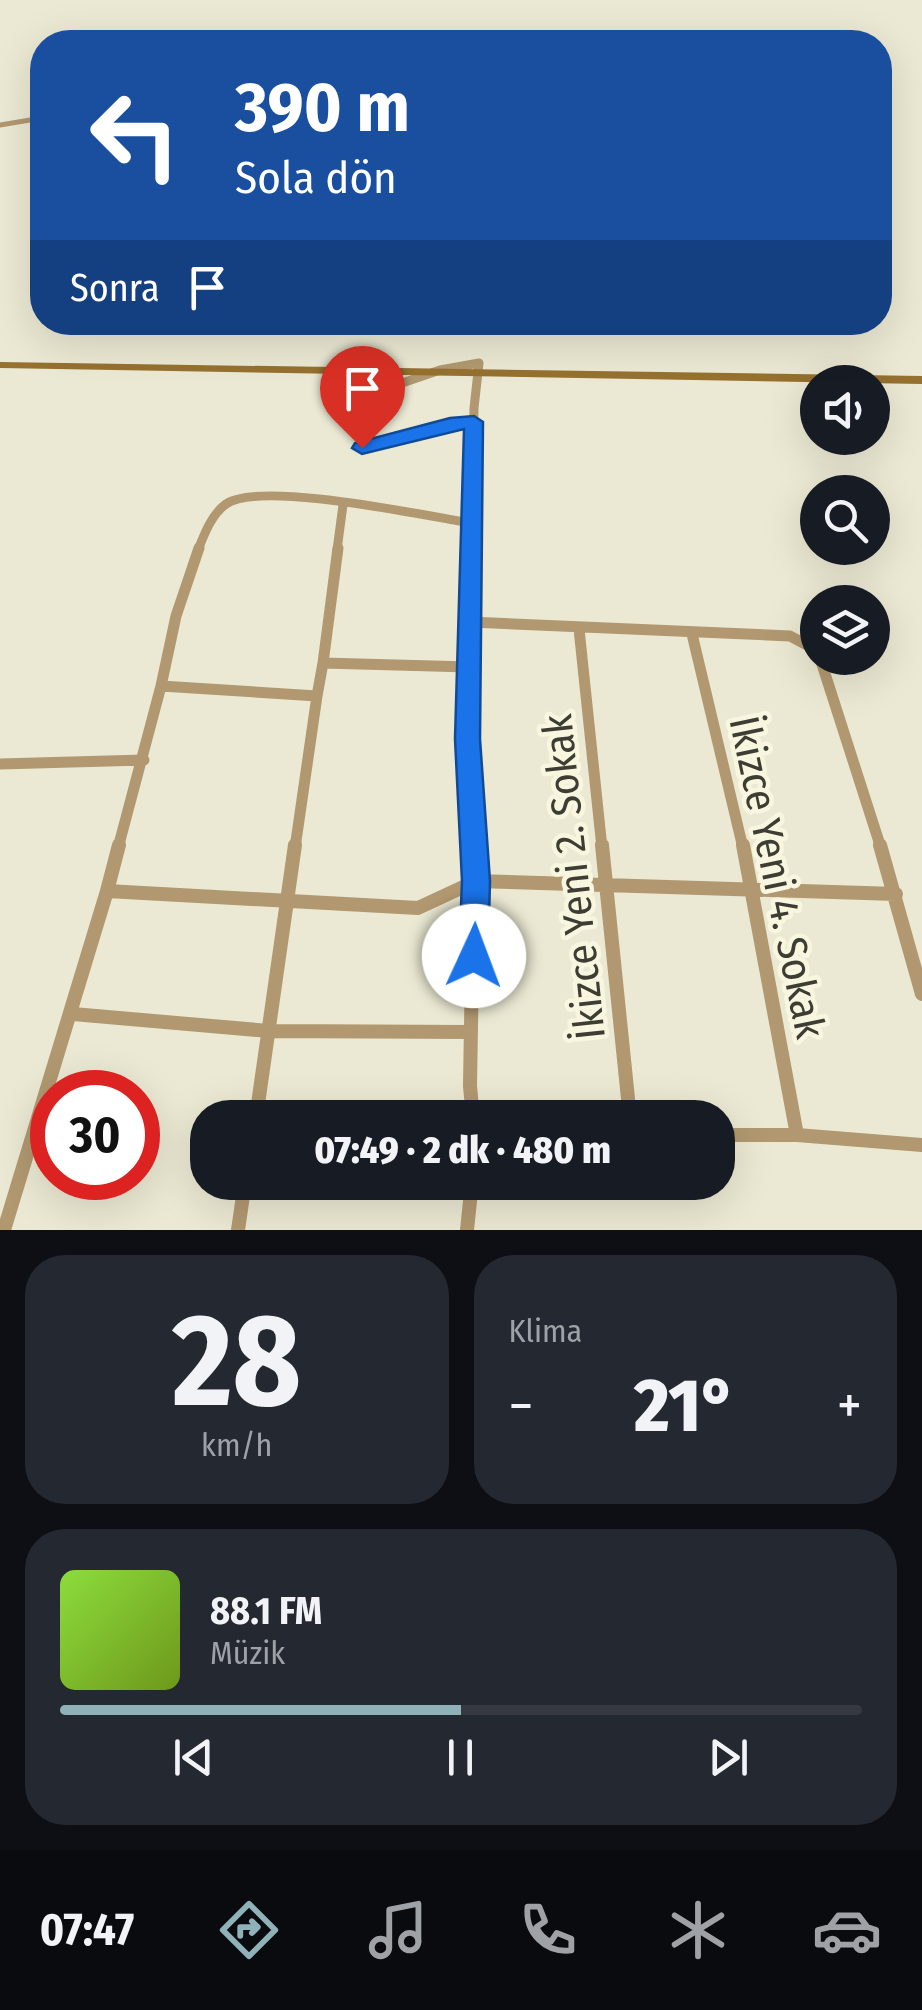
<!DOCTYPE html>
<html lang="tr">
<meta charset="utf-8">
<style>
body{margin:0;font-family:"Fira Sans Condensed",sans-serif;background:#242831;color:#f1f3f6;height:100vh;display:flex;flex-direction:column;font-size:38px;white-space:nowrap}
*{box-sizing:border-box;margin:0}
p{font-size:32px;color:#9ea1a6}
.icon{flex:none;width:55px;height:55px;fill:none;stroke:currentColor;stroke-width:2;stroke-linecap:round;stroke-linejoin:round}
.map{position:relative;height:1230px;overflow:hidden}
.details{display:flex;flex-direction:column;gap:25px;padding:25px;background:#0d0f14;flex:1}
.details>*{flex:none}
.hud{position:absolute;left:30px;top:30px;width:862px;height:305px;border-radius:40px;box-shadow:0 10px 40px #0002;background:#1a4fa0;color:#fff;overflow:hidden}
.fabs{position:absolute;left:800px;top:365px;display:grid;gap:20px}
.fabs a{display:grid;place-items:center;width:90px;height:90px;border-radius:50%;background:#171b24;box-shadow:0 10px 40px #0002;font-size:50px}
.speed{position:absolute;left:30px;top:1070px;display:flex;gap:20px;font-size:50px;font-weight:700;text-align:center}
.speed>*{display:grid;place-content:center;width:130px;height:130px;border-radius:50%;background:#171b24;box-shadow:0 10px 40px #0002;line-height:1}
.speed .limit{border:15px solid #d22;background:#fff;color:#111}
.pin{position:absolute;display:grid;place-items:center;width:85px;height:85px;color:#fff;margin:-102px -42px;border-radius:50% 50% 50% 0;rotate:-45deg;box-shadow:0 0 10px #0007}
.pin .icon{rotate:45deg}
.me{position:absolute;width:110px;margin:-55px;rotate:2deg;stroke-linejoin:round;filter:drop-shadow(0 0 8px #0008)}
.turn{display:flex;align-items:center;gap:35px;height:210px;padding:0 40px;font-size:45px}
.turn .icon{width:130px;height:130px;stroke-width:2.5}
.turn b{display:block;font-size:70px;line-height:85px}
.then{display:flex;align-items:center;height:95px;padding:0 40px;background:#0003;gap:20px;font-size:38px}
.big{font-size:75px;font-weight:800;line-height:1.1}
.details .card{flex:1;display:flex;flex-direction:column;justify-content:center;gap:15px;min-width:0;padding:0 35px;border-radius:40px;background:#242831}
.details .dial{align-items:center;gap:0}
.dial b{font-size:130px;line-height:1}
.song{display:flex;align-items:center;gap:30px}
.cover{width:120px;height:120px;border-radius:15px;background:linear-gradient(135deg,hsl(90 70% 55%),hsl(80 70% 35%))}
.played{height:10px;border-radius:5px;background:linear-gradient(90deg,#8fb2b9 50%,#363941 50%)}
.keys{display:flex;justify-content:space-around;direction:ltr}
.heat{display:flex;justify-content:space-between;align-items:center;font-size:55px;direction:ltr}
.details .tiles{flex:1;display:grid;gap:25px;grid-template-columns:1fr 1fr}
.card:last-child{grid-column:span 2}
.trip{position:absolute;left:190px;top:1100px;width:545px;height:100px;border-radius:40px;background:#171b24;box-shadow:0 10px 40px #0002;font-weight:800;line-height:100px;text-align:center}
.tabs{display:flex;height:160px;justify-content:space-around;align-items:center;background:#090b0e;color:#9ea1a6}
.tabs .icon{width:70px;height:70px}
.tabs .selected{color:#8fb2b9}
.tabs b{font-size:45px;color:#f1f3f6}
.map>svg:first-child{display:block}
</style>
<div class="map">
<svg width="922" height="1230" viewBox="0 0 922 1230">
<rect width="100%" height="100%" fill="#ebe9d3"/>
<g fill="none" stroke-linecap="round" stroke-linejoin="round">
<path stroke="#b19870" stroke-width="5" d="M0,125L42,118"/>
<path stroke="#b19870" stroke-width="9" d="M347,402L440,370L479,363L474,408L471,550
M362,448L450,424L474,422
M198,550C204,535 211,515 226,504C259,480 426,516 471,523
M337,550L343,505"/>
<path stroke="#b19870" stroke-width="11" d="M471,548L468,739L474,848
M470,622L790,636L818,651
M579,629L602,848
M692,634L743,848
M820,658L881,848
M323,663L338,548
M161,686L176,616L199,548
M0,764L144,760
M118,848L161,686L317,696L323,663L469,667
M295,848L317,696"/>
<path stroke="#b19870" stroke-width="14" d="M119,845L107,891L418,908L476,881L896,894
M602,845L630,1118
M743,845L797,1135
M880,845L922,994
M73,1014L269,1031L471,1032
M256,1118L295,845
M473,1118L470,1086L474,845
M718,1135H797L922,1145
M4,1230L107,891
M238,1230L245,1182
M467,1230L472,1182"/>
<path fill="#967130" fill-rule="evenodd" d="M0,362L922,376V384L0,368Z"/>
</g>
<path fill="#1a73e8" stroke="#114b97" stroke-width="2.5" d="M474,416L483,422L480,739L490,881L488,956L484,967L474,971L463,967L459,956L462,881L455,739L464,429L362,454L352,448L355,443L450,418Z"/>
<g text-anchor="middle" stroke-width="9" stroke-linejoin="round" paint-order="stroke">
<g font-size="42" fill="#3e3d34" stroke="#f9f6e0">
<text transform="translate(573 877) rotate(-96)" y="15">İkizce Yeni 2. Sokak</text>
<text transform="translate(778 877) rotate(78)" y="15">İkizce Yeni 4. Sokak</text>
</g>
</g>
</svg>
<div class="fabs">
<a><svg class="icon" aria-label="sound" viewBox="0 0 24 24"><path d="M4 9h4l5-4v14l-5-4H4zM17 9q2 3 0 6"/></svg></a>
<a><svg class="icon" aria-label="search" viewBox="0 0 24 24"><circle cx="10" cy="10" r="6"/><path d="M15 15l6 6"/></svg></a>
<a><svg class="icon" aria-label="layers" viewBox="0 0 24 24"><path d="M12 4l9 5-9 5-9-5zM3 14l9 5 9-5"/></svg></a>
</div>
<div class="speed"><div class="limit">30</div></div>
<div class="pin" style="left:362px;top:448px;background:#d93025"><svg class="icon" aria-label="arrive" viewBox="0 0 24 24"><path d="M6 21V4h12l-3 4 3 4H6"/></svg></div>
<svg class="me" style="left:474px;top:956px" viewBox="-20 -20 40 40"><circle r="19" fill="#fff"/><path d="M0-13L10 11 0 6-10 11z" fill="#1a73e8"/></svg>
<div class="trip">07:49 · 2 dk · 480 m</div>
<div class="hud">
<div class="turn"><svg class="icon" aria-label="left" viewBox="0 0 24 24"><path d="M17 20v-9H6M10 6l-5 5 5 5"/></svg><div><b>390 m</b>Sola dön</div></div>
<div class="then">Sonra<svg class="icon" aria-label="arrive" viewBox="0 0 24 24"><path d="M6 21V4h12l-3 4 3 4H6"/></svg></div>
</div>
</div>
<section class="details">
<div class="tiles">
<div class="card dial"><b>28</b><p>km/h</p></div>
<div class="card"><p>Klima</p>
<div class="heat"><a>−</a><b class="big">21°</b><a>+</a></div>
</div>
<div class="card">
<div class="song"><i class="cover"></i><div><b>88.1 FM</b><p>Müzik</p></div></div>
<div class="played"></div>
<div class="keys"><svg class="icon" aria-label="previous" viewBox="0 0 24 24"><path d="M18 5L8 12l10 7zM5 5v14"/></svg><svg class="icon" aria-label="pause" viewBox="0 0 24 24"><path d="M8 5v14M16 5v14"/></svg><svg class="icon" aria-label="next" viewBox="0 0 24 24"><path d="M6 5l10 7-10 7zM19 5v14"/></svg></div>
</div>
</div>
</section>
<nav class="tabs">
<b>07:47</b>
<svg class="icon selected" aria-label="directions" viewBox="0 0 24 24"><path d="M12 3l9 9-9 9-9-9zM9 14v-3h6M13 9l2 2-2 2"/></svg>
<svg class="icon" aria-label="music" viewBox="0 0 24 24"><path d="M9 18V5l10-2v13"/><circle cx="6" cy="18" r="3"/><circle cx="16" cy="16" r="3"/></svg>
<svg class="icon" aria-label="phone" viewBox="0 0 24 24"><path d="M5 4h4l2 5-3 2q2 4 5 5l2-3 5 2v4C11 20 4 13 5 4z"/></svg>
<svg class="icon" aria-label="climate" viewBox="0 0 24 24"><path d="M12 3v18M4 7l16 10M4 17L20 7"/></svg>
<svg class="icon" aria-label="car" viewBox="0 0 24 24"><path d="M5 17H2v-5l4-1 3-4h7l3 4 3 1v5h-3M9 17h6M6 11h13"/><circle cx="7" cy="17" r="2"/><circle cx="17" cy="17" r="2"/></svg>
</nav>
